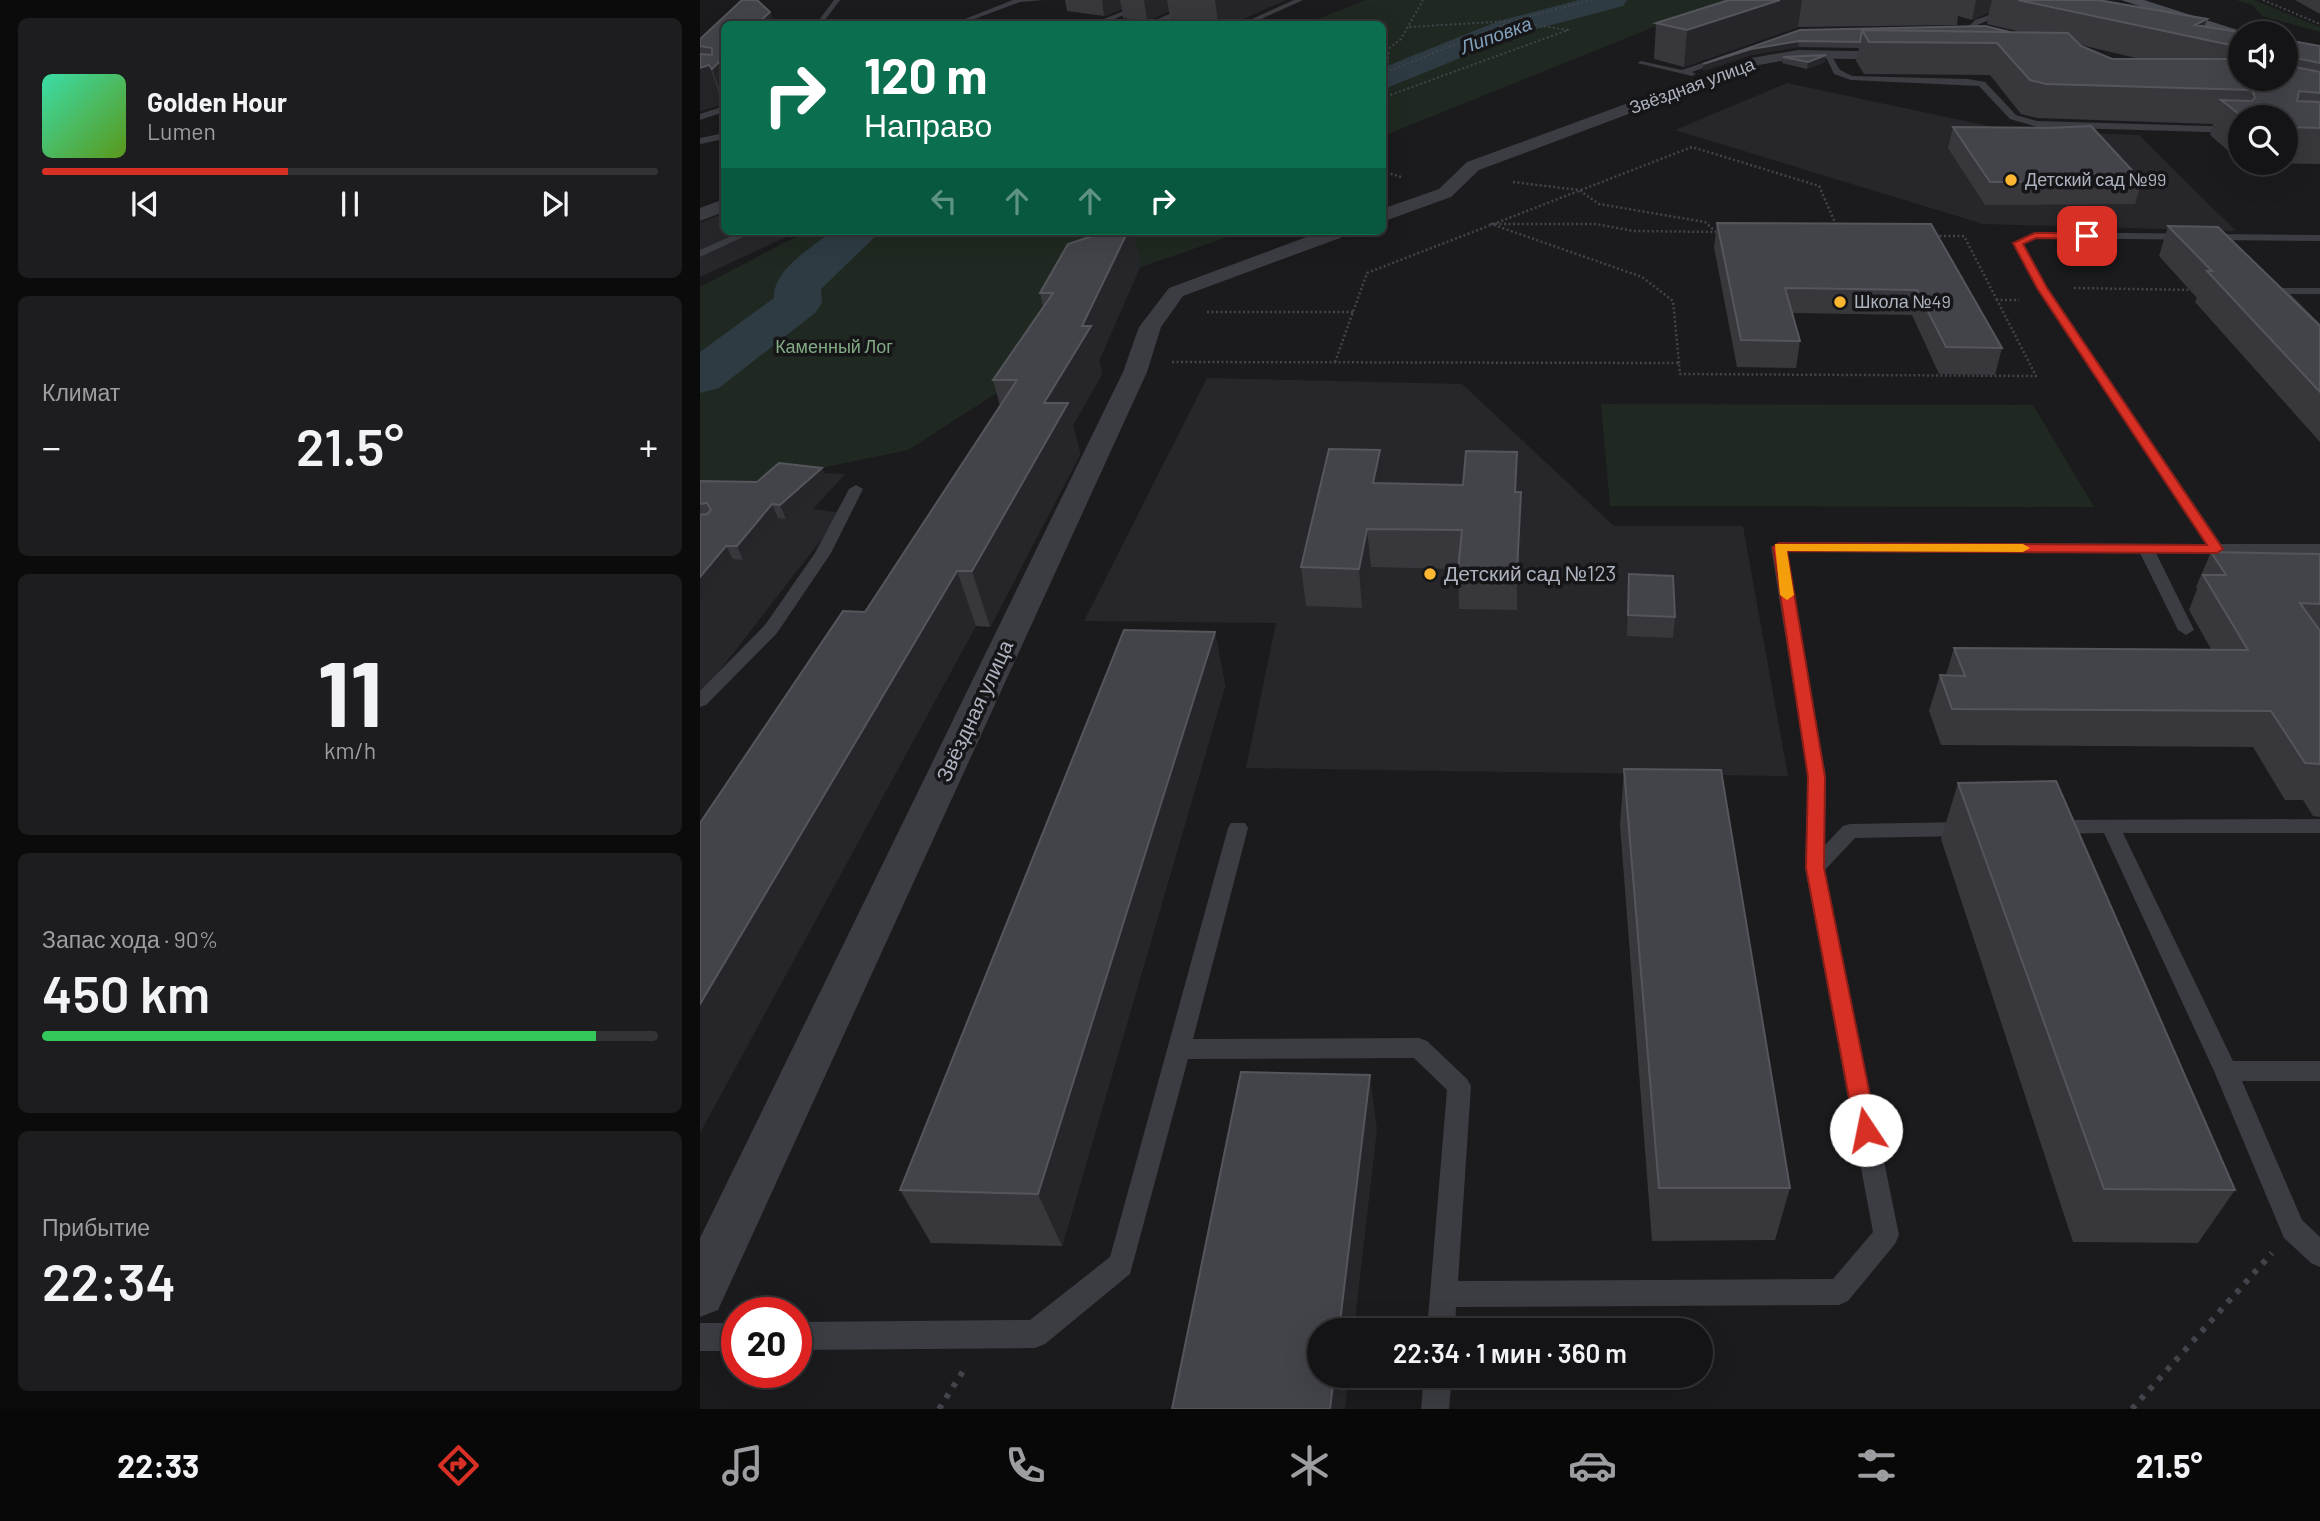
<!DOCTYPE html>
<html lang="ru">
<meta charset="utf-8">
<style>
body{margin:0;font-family:Barlow,sans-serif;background:#1d1d1f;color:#f1f3f6;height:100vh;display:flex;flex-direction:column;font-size:26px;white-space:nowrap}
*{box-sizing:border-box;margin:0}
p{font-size:23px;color:#9d9ea1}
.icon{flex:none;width:38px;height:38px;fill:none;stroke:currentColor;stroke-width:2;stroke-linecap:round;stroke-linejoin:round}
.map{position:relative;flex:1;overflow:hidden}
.details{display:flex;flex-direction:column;gap:18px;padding:18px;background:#0b0b0c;width:700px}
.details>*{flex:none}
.hud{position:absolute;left:21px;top:21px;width:665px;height:214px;border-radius:10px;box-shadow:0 7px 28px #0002,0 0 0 2px #333335;background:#0b6e4f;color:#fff;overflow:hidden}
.buttons{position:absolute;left:1528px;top:21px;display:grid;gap:14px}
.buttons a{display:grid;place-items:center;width:70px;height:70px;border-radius:50%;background:#141416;box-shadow:0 7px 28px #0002,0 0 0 2px #333335;font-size:35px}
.speed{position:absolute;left:21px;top:1297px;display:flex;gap:14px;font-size:35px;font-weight:700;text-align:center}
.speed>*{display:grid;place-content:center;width:91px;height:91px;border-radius:50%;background:#141416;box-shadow:0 7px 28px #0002,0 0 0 2px #333335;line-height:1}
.speed .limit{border:10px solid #d22;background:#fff;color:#111}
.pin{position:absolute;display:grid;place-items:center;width:60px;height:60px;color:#fff;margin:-30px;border-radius:14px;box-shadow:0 4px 10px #0006}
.me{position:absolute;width:77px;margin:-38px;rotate:349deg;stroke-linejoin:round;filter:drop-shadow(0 0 5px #0008)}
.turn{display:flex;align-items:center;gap:24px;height:147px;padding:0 28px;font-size:32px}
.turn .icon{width:91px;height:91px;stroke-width:2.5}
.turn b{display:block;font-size:49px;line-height:60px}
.lanes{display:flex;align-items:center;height:66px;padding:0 28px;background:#0003;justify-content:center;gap:35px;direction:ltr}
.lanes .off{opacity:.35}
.big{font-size:52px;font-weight:600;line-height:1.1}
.details .tile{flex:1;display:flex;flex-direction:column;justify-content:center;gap:10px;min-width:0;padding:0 24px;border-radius:10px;background:#1d1d1f}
.details .dial{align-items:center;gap:0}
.dial b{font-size:91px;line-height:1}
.song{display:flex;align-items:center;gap:21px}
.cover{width:84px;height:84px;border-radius:10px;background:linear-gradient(135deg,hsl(160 70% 55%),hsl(90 70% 35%))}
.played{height:7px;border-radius:4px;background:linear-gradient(90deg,#d93025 40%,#333335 40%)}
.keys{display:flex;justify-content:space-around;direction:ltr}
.heat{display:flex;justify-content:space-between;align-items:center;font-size:38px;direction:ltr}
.charge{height:10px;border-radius:5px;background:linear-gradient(90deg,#34c759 90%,#333335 0)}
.trip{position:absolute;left:607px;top:1318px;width:406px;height:70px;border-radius:35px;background:#141416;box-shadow:0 7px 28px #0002,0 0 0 2px #333335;font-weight:600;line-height:70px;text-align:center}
.tab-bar{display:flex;height:112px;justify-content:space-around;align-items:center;background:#080809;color:#9d9ea1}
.tab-bar .icon{width:49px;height:49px}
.tab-bar .current{color:#d93025}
.tab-bar b{font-size:32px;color:#f1f3f6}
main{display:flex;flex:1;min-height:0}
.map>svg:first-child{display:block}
</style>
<main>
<section class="details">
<div class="tile">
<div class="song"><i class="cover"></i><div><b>Golden Hour</b><p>Lumen</p></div></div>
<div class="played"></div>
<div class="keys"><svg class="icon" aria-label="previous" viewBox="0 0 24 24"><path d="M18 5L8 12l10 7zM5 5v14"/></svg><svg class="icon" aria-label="pause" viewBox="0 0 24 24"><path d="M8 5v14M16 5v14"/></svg><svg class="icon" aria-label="next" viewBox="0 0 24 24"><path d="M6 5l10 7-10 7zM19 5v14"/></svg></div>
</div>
<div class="tile"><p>Климат</p>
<div class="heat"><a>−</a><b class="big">21.5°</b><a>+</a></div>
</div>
<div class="tile dial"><b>11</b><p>km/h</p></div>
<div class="tile"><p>Запас хода · 90%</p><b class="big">450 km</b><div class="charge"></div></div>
<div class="tile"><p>Прибытие</p><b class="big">22:34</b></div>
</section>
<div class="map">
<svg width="1620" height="1409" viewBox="0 0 1620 1409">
<rect width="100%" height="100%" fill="#1b1b1e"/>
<path fill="#27272b" d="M1087,83L1307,130L1439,135L1536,231L1283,224L975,130Z
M24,213V231H99L0,277V223Z
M507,378L762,384L914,526H1043L1088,776L546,768L576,623L384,621Z
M105,472L145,474L113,509L142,513L0,696V491Z"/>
<path fill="#202921" d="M666,0H1037L976,18L683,136L682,24H605Z
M1536,0H1554L1620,27V32L1562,16L1552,5Z
M107,231H545L378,289L303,389L208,450L0,493V287Z
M901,404L1333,405L1394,507L910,506Z"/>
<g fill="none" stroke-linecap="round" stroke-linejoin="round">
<path fill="#2f3b43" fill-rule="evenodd" d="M879,0H927L923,6L821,33L682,90V68L799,21Z
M132,231H181L121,289L122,303L115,313L19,388L0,393V352L74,298C73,269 112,248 132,231Z"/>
<path stroke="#41444a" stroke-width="2" stroke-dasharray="2 2.5" stroke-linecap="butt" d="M1563,0L1620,24
M816,20L891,0
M682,54L701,39L723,0
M686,72L689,52
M682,74L808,23
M682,98L868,30L810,21L709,27"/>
<path stroke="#41444a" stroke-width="2.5" stroke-dasharray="2 2.5" stroke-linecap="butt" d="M682,171L701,177
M813,182L879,190L899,204L1005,222L1015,231
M1235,236H1264L1297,300
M1374,288L1495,290
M507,312H653
M472,362L979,363L980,374L1336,376L1297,300H1319
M635,362L667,273L992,147L1119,186L1137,227
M979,363L973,301L942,277L791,224H896L933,231L1019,232"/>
<path stroke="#41444a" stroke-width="6" stroke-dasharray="5 8" stroke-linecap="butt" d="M239,1409L263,1371
M1432,1409L1572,1253"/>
<path fill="#3b3d43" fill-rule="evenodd" d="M134,0H140L122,24H116Z
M313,0H343L320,2L261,24H252Z
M453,0H462L404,23L374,24L401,20Z
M594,0H603L550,24H541Z
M1310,0H1317L1322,4L1321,7L1277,25L1298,31V35L1269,26L1275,20L1315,6Z
M1124,53H1130L1140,70L1152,76L1268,79L1285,82L1316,115L1337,121L1540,127V133L1337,127L1310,119L1279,86L1151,80L1134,74Z
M1026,55L1029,59L992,72L996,74L992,76L937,63L941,61L982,70Z
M24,106V112L0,120V114Z
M24,133V139L0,144V138Z
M43,231H56L0,257V250Z
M1335,232L1620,235V241L1337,238L1324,244L1348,288L1521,544H1620V554L1456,553L1494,630L1486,635L1478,630L1440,553L1087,552L1126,777L1125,845L1143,826L1150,824L1266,822L1273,824L1276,829L1273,834L1266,836L1155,838L1125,870L1199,1235L1195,1244L1148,1301L1139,1305L756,1307L755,1330H727L747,1090L714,1058L488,1059L430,1274L345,1344L335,1348L96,1350V1322L330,1320L410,1257L528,828L531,823H545L548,828L493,1039L719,1038L727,1041L767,1079L771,1086L758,1281L1133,1279L1173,1232L1105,868L1108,777L1071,547L1079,542L1506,544L1336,288L1313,243Z
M1580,288H1620V294H1590L1620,324V335L1576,293L1574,291Z
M156,485L163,489L131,553L77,633L6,705L0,707V691L65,625L115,553L149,489Z
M1620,819V833H1423L1533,1061H1620V1081H1542L1602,1220L1620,1237V1267L1611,1263L1584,1238L1514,1071L1404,833L1354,834L1347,832L1344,827L1347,822L1354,820Z
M0,1323H37V1351H0Z
M724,1376H752L749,1409H721Z"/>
<path fill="#3b3d43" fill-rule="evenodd" d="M500,0H517L464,24H447Z
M1098,50L1202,52L1209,56L1202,60L1098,58L1059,65L779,170L751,197L682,222V209L739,189L767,162L1051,58Z
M24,199V212L0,221V208Z
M623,231H651L648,235L483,296L461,327L447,372L18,1310L0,1317V1238L423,372L439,327L469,288Z"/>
<path fill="#494c53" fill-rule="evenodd" d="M1421,0H1444L1547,33H1540V39L1534,37Z"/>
</g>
<path fill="#37373c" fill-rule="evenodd" d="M42,0H57L70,12L74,24H24V105L23,104L0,111V39Z
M365,0H515V2V0H585L531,24H471L469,11L447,21L423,18L422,9L404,16L367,11Z
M1029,0H1398L1504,26L1540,33V79H1586V40L1620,46V164L1542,163H1586V117H1540V161L1510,135L1513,124L1337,118L1321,114L1290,75L1164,74L1156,61L1159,48L1098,47L1051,55L1003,71L1100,30L1321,32L1287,24L1289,12L1272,20L1258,16L1257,25L1098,27L984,67L954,59L956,23ZM1381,45L1440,59H1412Z
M1595,0H1620V14Z
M1083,57L1125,62L1107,69L1082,63Z
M1253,127L1349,128L1442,181L1435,204L1285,205L1248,148Z
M1017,223L1231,224L1302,348L1295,375L1239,374L1212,315L1093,313L1100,341L1096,368L1037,367L1014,247Z
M1468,226L1620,326V442L1495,302L1497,298L1459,256Z
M407,231H433L440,267L399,360L402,374L373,425L380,454L290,627L276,626L165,612L300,406L293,380L343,307L340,293Z
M0,481L57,482L128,481L86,519L78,518L43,560L33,559L0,599Z
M683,484L817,492L821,530L817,610L759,609L758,569L671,567L662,608L606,606L601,567Z
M1511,552L1620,554V817L1613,816L1603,800H1585L1553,747L1241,745L1229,711L1240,675H1246L1254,648L1511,649L1489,610L1497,589L1496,587Z
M929,574L975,617L973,638L927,636Z
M515,632L525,686L362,1246L231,1243L200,1190Z
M924,769L1090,1188L1075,1240L952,1241L920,825Z
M1258,783L1535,1190L1498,1243L1373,1242L1241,839Z"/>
<path fill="#26262a" d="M402,0H420L422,9L404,16Z
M444,0H467L469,11L447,21Z
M515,0H585L531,24H518Z
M1080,0H1102L1098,27L984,67L987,30Z
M1276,0H1292L1289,12L1272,20Z
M70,12L74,24H57Z
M1507,19L1500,38L1495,25Z
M1099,41L1098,47L1051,55L1003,71V64L1051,49Z
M1126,55L1125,62L1107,69L1108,62Z
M24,57V102L12,69Z
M9,65L23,104L0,111V68Z
M428,231H433L440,267L399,360L402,374L373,425L380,454L290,627L272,571L344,403Z
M680,450L683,486L673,483Z
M817,452V489L815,530V492Z
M122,468L128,481L86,519L80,505Z
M821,492V530L817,610V571Z
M72,504L78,518L43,560L37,546Z
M667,529L671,567L662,608L659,569Z
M26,546L33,559L0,599V577Z
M257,571L276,626L0,1133V1004Z
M515,632L525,686L362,1246L338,1194Z
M670,1075L677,1129L654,1330H639Z
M634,1376H649L645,1409H630Z"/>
<path fill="#43444a" stroke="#54565c" stroke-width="2" d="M42,0H57L70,12L57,24H24V57L12,69L9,65L0,68V54L12,55V48L0,46V39Z
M1029,0H1080L987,30L956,23Z
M1318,0H1398L1507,19L1495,25L1545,33H1540V47Z
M1285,26L1310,32L1162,30L1160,42L1099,41L1051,49L1003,64L1100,30Z
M1162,30L1368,33L1381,46L1412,59H1528L1534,54L1540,55V79H1586V65L1620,72V93L1599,91L1597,101L1620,102V128L1586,127V117H1543L1521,100L1552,101L1555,98L1552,90L1346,84L1330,80L1297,43L1169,42Z
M1586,40L1620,46V63L1586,56Z
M1126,55L1108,62L1083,57Z
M1391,126L1442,181L1290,182L1253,127L1349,128Z
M1017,223L1231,224L1302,348L1246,347L1217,290L1085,288L1100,341L1041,340Z
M1468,226L1518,227L1620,326V392L1507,271H1512Z
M407,231H428L382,326H391L344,403H368L272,571H257L0,1004V823L143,611L165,612L317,380H293L353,293H340L368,244Z
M629,449L680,450L673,483L763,485L766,451L817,452L815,492H821L817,571L758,570L762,530L667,529L659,569L601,567Z
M79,463L122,468L80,505L72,504L37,546H26L0,577V515L7,514L11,510L7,503L0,504V481L57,482Z
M1511,552L1620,554V604L1600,603L1620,631V764L1605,763L1571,711L1252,709L1240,675L1265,676L1254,648L1548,650L1503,575H1526Z
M929,574L973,576L975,617L928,615Z
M424,630L515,632L338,1194L200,1190Z
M924,769L1021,770L1090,1188H959Z
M1356,781L1535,1190L1404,1189L1258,783Z
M541,1072L670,1075L639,1330H620V1376H634L630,1409H472Z"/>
<path fill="#d93025" stroke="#8d1f18" stroke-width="2" d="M1335,233H1387L1391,236L1387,239L1336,238L1323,244L1347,288L1523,549L1517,553L1087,551L1125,777L1124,868L1177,1130L1174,1137L1166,1140L1158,1137L1155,1130L1106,868L1108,777L1073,547L1079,543L1507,545L1337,288L1313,243Z"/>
<path fill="#f59e0b" d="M1075,544H1323L1330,548L1323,552L1087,551L1094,595L1087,600L1080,595Z"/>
<g fill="#ffb631" stroke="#161619" stroke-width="2.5">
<circle cx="1311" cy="180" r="7"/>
<circle cx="1140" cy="302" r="7"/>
<circle cx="730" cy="574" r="7"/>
</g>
<g text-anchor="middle" stroke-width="7" stroke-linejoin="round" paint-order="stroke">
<g font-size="18" fill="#acb2be" stroke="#161619">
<text transform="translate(992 86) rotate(-20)" y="6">Звёздная улица</text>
</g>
<g font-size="18" fill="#acb2be" stroke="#161619" text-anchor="start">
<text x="1325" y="186">Детский сад №99</text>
<text x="1154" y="308">Школа №49</text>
</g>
<g font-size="18" fill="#82aa84" stroke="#161619">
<text x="134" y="353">Каменный Лог</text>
</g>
<g font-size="19" font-style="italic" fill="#81a1bb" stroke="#161619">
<text transform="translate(796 35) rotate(-20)" y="7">Липовка</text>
</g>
<g font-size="21" fill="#acb2be" stroke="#161619" text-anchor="start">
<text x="744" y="581">Детский сад №123</text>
</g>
<g font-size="21" fill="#acb2be" stroke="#161619">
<text transform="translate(275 711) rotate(-65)" y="7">Звёздная улица</text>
</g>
</g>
</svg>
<div class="buttons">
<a><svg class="icon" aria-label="sound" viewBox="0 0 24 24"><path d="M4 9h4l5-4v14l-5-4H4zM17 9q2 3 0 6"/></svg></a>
<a><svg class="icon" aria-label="search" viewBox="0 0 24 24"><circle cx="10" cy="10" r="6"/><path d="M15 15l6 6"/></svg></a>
</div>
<div class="speed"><div class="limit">20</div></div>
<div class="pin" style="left:1387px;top:236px;background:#d93025"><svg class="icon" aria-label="arrive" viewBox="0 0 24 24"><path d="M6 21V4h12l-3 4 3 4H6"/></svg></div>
<svg class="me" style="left:1166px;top:1130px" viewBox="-20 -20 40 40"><circle r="19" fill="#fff"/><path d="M0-13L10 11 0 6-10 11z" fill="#d93025"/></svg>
<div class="trip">22:34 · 1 мин · 360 m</div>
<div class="hud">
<div class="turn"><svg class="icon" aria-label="right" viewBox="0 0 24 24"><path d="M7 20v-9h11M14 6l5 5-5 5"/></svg><div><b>120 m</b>Направо</div></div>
<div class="lanes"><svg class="icon off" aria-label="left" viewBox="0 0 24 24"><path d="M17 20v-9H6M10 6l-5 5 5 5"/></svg><svg class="icon off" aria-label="ahead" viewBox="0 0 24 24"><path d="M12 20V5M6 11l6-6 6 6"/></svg><svg class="icon off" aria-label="ahead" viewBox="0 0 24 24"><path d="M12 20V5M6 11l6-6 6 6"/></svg><svg class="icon" aria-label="right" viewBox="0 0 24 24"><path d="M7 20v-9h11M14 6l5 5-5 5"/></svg></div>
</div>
</div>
</main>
<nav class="tab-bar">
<b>22:33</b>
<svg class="icon current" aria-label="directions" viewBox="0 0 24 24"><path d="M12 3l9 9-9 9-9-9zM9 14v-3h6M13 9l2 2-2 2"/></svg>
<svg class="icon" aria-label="music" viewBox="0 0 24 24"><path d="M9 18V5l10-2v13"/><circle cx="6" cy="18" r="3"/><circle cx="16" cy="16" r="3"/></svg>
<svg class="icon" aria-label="phone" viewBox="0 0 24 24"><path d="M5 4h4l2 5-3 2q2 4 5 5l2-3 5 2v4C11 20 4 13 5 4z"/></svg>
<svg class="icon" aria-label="climate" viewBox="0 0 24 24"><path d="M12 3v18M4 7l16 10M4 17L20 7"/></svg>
<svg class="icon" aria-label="car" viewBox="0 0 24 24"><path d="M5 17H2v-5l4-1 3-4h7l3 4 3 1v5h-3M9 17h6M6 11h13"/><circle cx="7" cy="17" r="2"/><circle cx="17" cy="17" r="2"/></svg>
<svg class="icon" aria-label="filters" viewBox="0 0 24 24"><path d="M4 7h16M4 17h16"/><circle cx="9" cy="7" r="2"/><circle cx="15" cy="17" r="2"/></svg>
<b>21.5°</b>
</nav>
